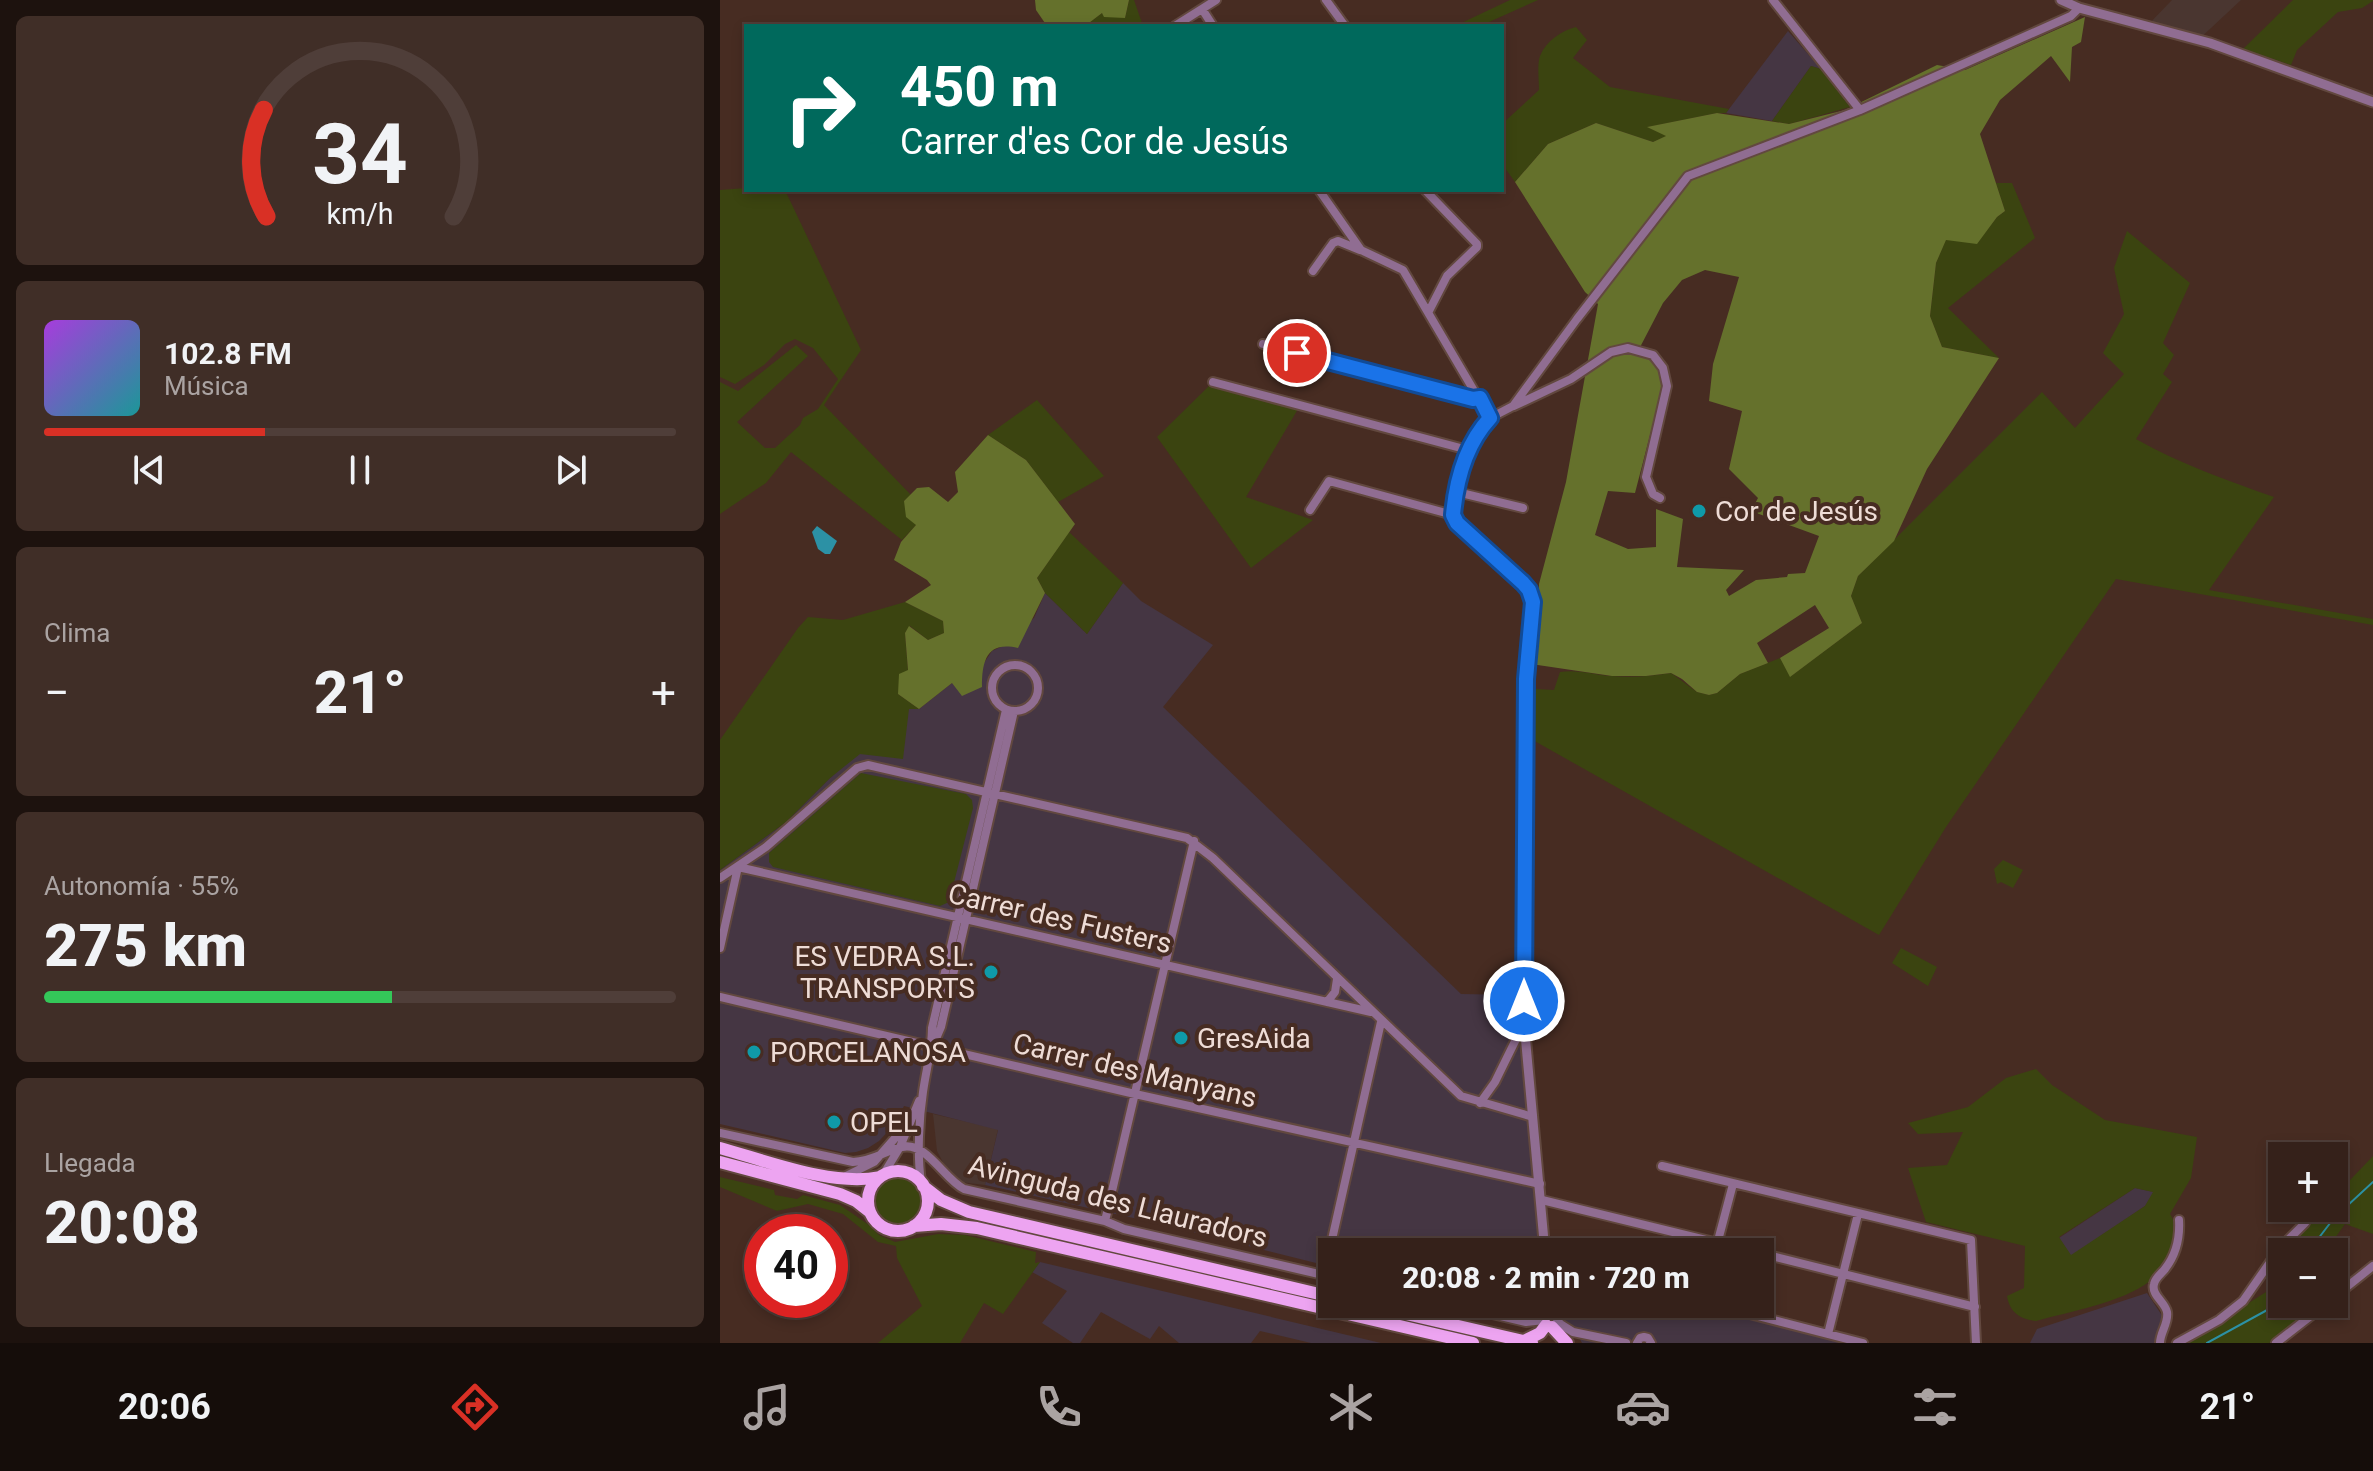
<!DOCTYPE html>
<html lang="es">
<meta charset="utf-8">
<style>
body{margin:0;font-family:Roboto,sans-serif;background:#402e27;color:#f1f3f6;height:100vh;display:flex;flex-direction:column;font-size:30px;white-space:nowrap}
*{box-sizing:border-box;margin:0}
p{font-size:26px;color:#aaa3a2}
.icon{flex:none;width:44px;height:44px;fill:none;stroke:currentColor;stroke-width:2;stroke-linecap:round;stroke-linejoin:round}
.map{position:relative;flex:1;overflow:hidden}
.drawer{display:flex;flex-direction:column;gap:16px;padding:16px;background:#1d120e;width:720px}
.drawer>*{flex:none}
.hud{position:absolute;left:24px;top:24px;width:760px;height:168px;border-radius:0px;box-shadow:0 4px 12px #0003,0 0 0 2px #4f3e39;background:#00695c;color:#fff;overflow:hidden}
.controls{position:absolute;left:1548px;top:1142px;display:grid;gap:16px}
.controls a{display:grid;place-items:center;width:80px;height:80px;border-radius:0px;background:#35211a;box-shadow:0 4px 12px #0003,0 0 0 2px #4f3e39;font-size:40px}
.speed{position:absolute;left:24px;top:1214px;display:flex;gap:16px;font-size:40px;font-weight:700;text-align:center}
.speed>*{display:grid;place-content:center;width:104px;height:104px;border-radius:50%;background:#35211a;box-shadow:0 4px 12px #0003,0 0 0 2px #4f3e39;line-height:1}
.speed .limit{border:12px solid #d22;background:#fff;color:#111}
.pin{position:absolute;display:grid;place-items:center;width:68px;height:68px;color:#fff;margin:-34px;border:4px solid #fff;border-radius:50%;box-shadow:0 2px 8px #0007}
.me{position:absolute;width:88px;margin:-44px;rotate:0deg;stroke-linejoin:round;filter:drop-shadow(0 0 6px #0008)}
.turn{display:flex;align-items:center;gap:28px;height:168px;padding:0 24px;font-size:36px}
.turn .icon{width:104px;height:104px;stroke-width:2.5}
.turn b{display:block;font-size:56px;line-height:68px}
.big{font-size:60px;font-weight:800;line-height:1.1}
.drawer .widget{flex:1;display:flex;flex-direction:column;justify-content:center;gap:12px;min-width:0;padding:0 28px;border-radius:12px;background:#402e27}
.drawer .dial{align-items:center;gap:0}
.dial svg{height:208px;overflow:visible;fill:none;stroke:#4f3e39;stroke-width:7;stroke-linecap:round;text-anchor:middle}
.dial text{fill:#f1f3f6;stroke:none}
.song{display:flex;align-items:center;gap:24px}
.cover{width:96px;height:96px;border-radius:12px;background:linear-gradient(135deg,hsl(280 70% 55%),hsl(180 70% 35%))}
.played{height:8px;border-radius:4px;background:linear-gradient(90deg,#d93025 35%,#4f3e39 35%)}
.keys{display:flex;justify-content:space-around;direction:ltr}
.heat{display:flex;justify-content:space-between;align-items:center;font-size:44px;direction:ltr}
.charge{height:12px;border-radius:6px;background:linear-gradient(90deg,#34c759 55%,#4f3e39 0)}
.trip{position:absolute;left:598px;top:1238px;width:456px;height:80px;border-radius:0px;background:#35211a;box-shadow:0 4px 12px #0003,0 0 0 2px #4f3e39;font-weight:800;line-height:80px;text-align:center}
.dock{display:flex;height:128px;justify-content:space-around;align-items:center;background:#150d0a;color:#aaa3a2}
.dock .icon{width:56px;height:56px}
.dock .current{color:#d93025}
.dock b{font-size:36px;color:#f1f3f6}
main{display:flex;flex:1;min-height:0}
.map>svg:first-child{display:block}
</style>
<main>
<section class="drawer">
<div class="widget dial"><svg viewBox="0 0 100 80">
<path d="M14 69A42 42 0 1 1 86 69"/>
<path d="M14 69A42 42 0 0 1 13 28" stroke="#d93025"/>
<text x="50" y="56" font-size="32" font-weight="700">34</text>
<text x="50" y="72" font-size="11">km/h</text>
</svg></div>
<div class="widget">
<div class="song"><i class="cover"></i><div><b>102.8 FM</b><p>Música</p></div></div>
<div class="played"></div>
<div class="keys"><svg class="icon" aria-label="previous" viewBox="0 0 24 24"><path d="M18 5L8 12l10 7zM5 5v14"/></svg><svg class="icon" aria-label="pause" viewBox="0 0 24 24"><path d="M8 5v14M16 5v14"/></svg><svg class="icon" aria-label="next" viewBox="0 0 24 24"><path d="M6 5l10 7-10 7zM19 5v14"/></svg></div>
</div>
<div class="widget"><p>Clima</p>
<div class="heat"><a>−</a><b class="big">21°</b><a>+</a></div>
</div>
<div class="widget"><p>Autonomía · 55%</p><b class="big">275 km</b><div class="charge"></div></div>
<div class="widget"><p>Llegada</p><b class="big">20:08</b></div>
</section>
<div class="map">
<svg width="1653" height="1343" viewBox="0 0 1653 1343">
<rect width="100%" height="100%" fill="#472c22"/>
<path fill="#4a3630" d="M1452,0H1521L1476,42L1425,28Z
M213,1114L278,1129L265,1185L240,1182L227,1170L217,1151Z"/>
<path fill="#453643" d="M1068,31L1101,69L1091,66L1052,121L1006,113Z
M403,583L421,601L493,645L443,707L741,994L796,995L819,1252H612V1267L436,1223L265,1185L278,1130L184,1106L174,1125L159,1141L148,1148L136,1152L125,1153L0,1124V870L66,822L110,778L189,709H199L232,683L262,666L272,651L285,645L314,618L325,593L367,634Z
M1415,1188L1434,1192L1425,1206L1351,1256L1339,1238Z
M320,1262L661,1343H591L540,1331L531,1343H459L439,1326L430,1339L381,1312L360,1343H353L322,1323L347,1291L312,1272Z
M1427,1293L1443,1317L1434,1343H1310L1317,1329Z
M759,1304H977L1130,1343H862L854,1328Z"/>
<path fill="#3b4410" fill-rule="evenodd" d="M409,0H414L423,26H365L382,13L405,18Z
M790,0H818L760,26H735Z
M1573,0H1653V1L1642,8L1618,12L1577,50L1571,65L1523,49Z
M856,27L867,40L853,58L890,87L1009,109L1006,113H997L928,127L947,136L933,142L876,123L828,144L795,182L782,164V124L819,90C819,80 817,65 820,56C826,41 841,31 856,27Z
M1091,66L1101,69L1130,107L1069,124L1052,121Z
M1276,183H1292L1315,238L1228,308L1279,358L1222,347L1210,316L1216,263L1226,239L1257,243L1277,217L1285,211Z
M26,188V190H65L141,350L104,405L191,495L184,501L197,524L182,540L71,452L46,483L0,514V382L18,391L76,345L88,356L17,422L45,448H55L80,425L83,418L98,409L118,379L93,348L75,339L65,344L44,365L15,384L0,377V190Z
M1407,231L1470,283L1443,343L1454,355L1443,374L1452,382L1416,439C1460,464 1506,480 1554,497L1489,590L1653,619V625L1396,579L1226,827L1159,935L811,739L810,696L816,689L834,690L840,672C858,669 874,675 892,676C912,678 931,676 951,673L977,692L989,695L997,693L1020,674L1060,658L1071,676L1142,623L1131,596L1138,576L1322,392L1355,428L1404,374L1383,353L1404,314L1394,268Z
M490,385L578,409L526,497L593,520L531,568L437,437Z
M317,400L384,476L338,502L306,460L268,435Z
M349,532L403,583L367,634L325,593L317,578Z
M185,602L223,621L224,633L208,640L190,626L185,633L188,671L178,694L199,709H189L183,759L140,754L110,778L66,822L0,870V740L78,628L88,617L123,620Z
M141,773L246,794L252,800L253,808L229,902L220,906L53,867L49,862V853Z
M1283,860L1303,870L1293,888L1281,882L1277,884L1274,869Z
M1181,948L1217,967L1208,986L1172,963Z
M1316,1069L1332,1085L1385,1120L1477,1137L1471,1178L1450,1214C1458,1226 1455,1236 1450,1249C1446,1260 1439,1274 1430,1281C1401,1303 1351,1311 1316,1321C1300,1319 1290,1313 1287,1296L1304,1288L1305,1246L1206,1222L1188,1168L1227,1165L1243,1132L1198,1134L1188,1123L1248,1107L1286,1078ZM1415,1188L1433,1192L1425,1206L1351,1255L1339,1237Z
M1653,1156V1234L1625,1224L1605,1252H1562V1304H1601L1549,1343H1466L1546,1292L1554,1279L1548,1272L1561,1250L1603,1208H1614V1197Z
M0,1177L54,1190L55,1195L77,1199L83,1195L120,1205L149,1225L159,1235L175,1242L218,1234L245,1235L316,1252L315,1263L320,1262L283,1314L264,1303L240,1343H158L202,1306L177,1258L176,1246L158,1242L123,1214L88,1204L57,1211L0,1187Z
M154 1202a24 24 0 1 1 48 0a24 24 0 1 1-48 0Z"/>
<path fill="#65712c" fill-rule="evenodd" d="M315,0H409L405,18L384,17L382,13L365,26H327L316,10Z
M1365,17L1361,42L1352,47L1350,82L1331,56L1280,100L1260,134L1285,211L1277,217L1257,244L1226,240L1216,263L1210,316L1222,347L1279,358L1207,469L1174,541L1138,576L1131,596L1142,623L1070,677L1060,658L1109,628L1095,605L1037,643L1048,663L1020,674L997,693L989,695L977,692L962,679L951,673L926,676H892L811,664L819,603V584L846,482L878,304L865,292L795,182L828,144L876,123L933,142L946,136L927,127L997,113L1069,124L1125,110L1217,65L1245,70ZM985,270L1019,277L993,364L989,401L1022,411L1009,469L1038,498L1031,511L1099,536L1085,573L1068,574L1067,577L1036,580L1009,596L1006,590L1024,570L957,567L963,519L936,509V547L908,549L875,535L888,491L915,493L942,389C941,366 936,363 917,353L943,303L962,280Z
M268,435L306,460L355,524L317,578L325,593L298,648C267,641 262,660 262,687L242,696L232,683L199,709L178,694L179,674L188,670L185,633L189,626L208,640L224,633L223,621L185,602L211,585L207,580L174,560L181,542L196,525L186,517L184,501L197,488L209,487L228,502L238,492L235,472Z"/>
<path fill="#2c91a5" d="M97,526L117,541L110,554H105L98,549L92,532Z"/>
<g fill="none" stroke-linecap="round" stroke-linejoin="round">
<path stroke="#2c91a5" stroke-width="2" d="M1588,1252L1614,1218L1653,1182
M1487,1343L1549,1309L1562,1289"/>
<g stroke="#62483f" stroke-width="12">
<path id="minor" d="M606,0L625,26
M1053,0L1140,110
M482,9L493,26
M455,26L496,0
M599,190L641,250L683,270L770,418L793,406L857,319L968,176L1140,110L1351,16L1359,8
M705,190L757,244V247L727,276L709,311
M593,271L613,243L618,241L640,250
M543,344L753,399L760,398
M493,382L748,450
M794,406L851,379L891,352L908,348L933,355L943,368L947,386L926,477L933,494L940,498
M737,492L803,508
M590,510L609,481L733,515
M272 688a23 23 0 1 1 46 0a23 23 0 1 1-46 0Z
M0,878L46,847L137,768L148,765L467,838L493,858L741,1096L813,1117
M0,948L18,867L651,1012
M0,997L415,1094L820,1184
M607,1002L615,992L617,979
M215,1041L221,1027L294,711
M760,1103L775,1082L804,1023
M0,1133L133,1162C154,1161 164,1151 182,1147C206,1141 224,1179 244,1189L385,1221L404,1229L612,1277
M942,1166L1251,1240L1256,1343
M163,1175L180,1147L199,1101
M126,1176L154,1162L191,1120
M201,1182C197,1155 199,1118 203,1092C206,1070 212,1050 212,1028L286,710
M822,1200L1035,1252
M385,1221L474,841
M995,1252L1013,1184
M1040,1253L1255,1307
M604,1275L661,1022
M1614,1297L1653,1266
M730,1304L806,1322L824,1320
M991,1304L1143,1343
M837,1322L853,1332L906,1343
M1108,1334L1138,1214
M917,1343L920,1338L924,1337L928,1338L931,1343
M1440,1343C1440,1332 1449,1323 1447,1312C1445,1302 1431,1295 1434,1284C1435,1278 1442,1273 1445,1269C1456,1255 1460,1237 1459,1220
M1457,1343L1499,1320L1523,1301L1560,1248L1585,1223
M1556,1343L1606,1304"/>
</g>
<g stroke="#62483f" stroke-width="13">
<path id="tertiary" d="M1341,0L1359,8L1490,43L1653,102
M770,418C747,443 735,482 733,515L737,523L803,583L809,590L813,602L806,679L804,1023L825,1252
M824 1320a7 7 0 1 1 14 0a7 7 0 1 1-14 0Z"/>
</g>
<g stroke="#62483f" stroke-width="16">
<path id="primary" d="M0,1148C47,1161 113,1187 160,1177
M0,1162L120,1194L136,1201L150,1212
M148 1201a30 30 0 1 1 60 0a30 30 0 1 1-60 0Z
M203,1186L221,1200L249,1212L612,1297
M194,1226L221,1224L257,1228L753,1343
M643,1304L812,1343
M832,1327L847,1343
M804,1341L820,1333L826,1325"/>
</g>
<use href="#minor" stroke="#906d92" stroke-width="8"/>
<use href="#tertiary" stroke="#906d92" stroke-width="9"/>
<use href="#primary" stroke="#eda4f1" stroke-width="12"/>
</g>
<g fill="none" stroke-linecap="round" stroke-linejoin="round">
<g stroke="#114b97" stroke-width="20">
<path id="route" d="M577,353L753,399L760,398L770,418C746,444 736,481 733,515L737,523L803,583L809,590L813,602L806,679L804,1001"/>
</g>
<use href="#route" stroke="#1a73e8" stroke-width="14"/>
</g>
<g fill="#0f9aa8" stroke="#472c22" stroke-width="3">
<circle cx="979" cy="511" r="8"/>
<circle cx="271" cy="972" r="8"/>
<circle cx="461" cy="1038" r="8"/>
<circle cx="34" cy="1052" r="8"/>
<circle cx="114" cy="1122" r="8"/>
</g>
<g text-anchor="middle" stroke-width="8" stroke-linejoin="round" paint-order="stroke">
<g font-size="28" fill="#eedcd6" stroke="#472c22" text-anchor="start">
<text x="995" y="521">Cor de Jesús</text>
<text x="255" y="966" text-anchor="end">ES VEDRA S.L.<tspan x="255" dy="32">TRANSPORTS</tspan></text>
<text x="477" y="1048">GresAida</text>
<text x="50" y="1062">PORCELANOSA</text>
<text x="130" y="1132">OPEL</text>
</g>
<g font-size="28" fill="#eedcd6" stroke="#472c22">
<text transform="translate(340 918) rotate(13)" y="10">Carrer des Fusters</text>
<text transform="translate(415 1070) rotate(13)" y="10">Carrer des Manyans</text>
<text transform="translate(398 1201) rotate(14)" y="10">Avinguda des Llauradors</text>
</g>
</g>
</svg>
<div class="controls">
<a>+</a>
<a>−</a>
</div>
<div class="speed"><div class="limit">40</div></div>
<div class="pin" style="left:577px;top:353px;background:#d93025"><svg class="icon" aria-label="arrive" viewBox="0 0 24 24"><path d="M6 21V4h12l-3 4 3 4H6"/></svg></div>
<svg class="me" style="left:804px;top:1001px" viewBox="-20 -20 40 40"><circle r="17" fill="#1a73e8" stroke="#fff" stroke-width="3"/><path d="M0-11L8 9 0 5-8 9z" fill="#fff"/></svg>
<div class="trip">20:08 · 2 min · 720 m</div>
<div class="hud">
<div class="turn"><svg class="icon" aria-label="right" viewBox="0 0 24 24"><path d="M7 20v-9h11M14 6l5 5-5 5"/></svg><div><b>450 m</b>Carrer d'es Cor de Jesús</div></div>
</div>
</div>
</main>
<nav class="dock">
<b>20:06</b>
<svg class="icon current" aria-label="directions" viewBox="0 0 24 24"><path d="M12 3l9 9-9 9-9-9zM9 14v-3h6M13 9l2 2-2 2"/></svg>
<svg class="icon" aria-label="music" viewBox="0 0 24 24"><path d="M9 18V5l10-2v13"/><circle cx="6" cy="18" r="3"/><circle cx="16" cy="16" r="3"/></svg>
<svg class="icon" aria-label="phone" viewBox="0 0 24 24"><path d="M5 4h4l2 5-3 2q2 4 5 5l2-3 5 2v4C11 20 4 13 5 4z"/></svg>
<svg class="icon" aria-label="climate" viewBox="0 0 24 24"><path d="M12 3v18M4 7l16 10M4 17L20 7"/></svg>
<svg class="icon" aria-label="car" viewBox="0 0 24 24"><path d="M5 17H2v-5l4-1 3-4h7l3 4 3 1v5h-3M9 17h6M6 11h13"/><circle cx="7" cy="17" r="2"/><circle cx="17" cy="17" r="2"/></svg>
<svg class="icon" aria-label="filters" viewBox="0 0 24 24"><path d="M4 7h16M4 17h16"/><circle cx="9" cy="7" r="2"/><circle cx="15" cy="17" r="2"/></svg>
<b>21°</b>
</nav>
